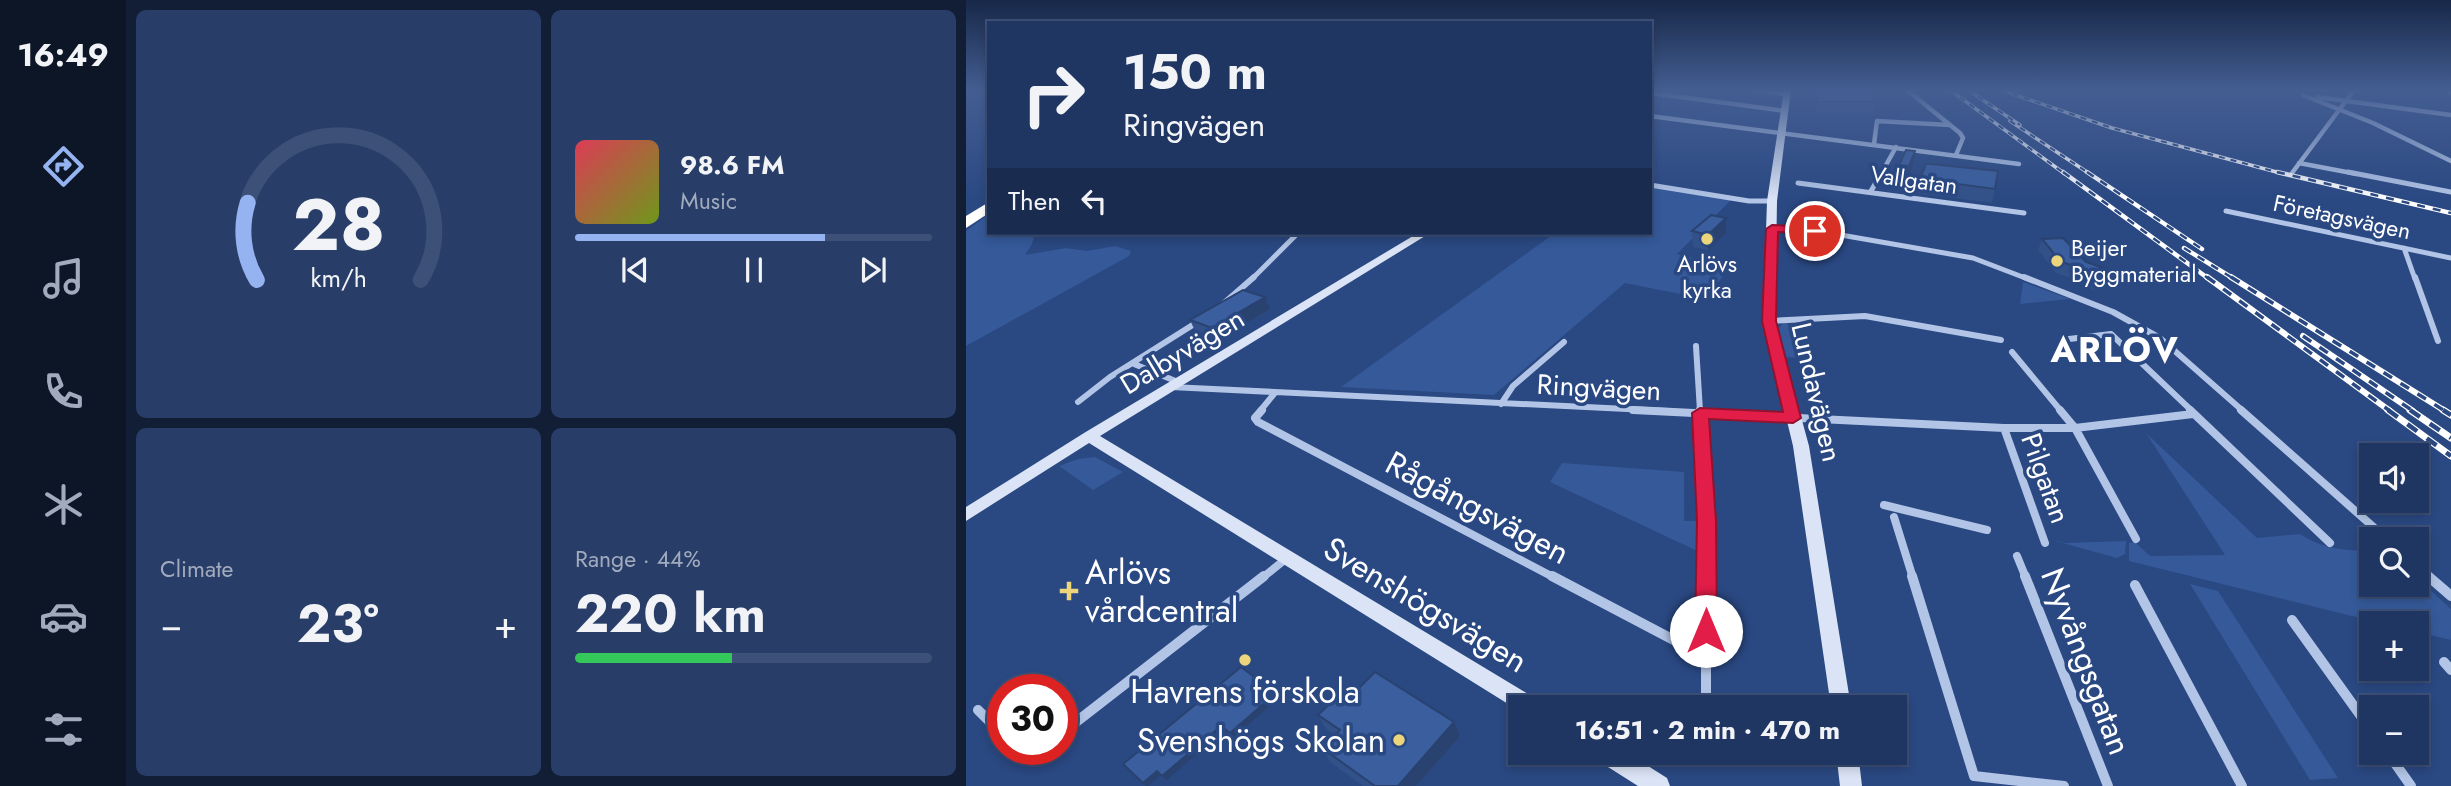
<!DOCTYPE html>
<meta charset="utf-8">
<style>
body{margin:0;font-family:Jost,sans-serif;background:#283e68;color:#f1f3f6;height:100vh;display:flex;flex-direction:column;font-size:26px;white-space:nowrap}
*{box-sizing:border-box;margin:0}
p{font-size:23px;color:#a2abbe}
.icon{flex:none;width:38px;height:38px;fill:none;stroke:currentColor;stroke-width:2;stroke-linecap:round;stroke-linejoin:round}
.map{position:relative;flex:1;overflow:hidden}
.drawer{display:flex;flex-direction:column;gap:10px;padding:10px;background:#121e36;width:840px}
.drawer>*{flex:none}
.top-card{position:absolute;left:21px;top:21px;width:665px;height:214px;border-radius:0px;box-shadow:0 4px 10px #0003,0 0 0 2px #3d5077;background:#203662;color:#f1f3f6;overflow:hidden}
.buttons{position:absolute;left:1393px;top:443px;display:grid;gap:14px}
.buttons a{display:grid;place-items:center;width:70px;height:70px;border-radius:0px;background:#203662;box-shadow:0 4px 10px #0003,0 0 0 2px #3d5077;font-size:35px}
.speed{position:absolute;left:21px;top:674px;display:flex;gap:14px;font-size:35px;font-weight:700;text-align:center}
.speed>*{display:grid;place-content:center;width:91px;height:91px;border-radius:50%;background:#203662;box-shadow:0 4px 10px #0003,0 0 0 2px #3d5077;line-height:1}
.speed .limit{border:10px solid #d22;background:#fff;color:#111}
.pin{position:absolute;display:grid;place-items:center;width:60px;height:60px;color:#fff;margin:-30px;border:4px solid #fff;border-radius:50%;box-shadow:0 2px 7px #0007}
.me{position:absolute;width:77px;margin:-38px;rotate:0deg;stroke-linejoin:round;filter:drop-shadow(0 0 5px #0008)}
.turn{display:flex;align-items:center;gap:24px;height:147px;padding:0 21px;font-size:32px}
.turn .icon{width:91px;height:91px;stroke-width:2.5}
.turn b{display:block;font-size:49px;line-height:60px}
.then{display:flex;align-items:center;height:66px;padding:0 21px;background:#0003;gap:14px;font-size:26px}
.big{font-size:52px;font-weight:700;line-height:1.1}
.drawer .widget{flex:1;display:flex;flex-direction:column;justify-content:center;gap:10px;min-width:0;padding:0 24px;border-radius:10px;background:#283e68}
.drawer .dial{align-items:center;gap:0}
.dial svg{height:182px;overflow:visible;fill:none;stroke:#3d5077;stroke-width:7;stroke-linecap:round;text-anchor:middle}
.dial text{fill:#f1f3f6;stroke:none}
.song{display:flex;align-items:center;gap:21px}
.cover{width:84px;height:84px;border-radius:10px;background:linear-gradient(135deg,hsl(350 70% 55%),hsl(80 70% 35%))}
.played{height:7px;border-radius:4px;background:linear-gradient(90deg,#95b2f1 70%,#3d5077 70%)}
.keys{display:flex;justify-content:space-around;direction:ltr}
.heat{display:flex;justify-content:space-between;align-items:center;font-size:38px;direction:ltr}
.charge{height:10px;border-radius:5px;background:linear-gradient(90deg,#34c759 44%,#3d5077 0)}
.drawer .tiles{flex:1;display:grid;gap:10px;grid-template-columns:repeat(2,1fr)}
.trip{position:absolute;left:542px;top:695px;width:399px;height:70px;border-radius:0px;background:#203662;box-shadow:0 4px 10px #0003,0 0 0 2px #3d5077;font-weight:700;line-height:70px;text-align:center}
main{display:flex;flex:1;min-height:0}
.tabs{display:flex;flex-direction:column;width:126px;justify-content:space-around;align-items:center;background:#0d1627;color:#a2abbe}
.tabs .icon{width:49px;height:49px}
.tabs .on{color:#95b2f1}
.tabs b{font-size:32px;color:#f1f3f6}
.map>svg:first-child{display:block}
</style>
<main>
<nav class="tabs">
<b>16:49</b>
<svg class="icon on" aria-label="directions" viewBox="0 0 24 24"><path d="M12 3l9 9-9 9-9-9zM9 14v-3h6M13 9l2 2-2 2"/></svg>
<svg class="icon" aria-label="music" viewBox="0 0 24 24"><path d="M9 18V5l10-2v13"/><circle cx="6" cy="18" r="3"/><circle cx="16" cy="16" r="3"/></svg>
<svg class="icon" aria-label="phone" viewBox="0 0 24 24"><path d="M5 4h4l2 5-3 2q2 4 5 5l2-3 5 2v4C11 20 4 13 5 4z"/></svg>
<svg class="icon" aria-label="climate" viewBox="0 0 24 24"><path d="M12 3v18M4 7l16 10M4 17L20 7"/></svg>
<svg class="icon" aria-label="car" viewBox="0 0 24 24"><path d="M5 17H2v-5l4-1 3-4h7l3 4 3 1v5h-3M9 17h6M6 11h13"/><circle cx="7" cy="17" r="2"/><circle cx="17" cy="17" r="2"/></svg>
<svg class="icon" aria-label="filters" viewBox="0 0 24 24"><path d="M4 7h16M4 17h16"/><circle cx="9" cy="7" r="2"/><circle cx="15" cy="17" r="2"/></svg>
</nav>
<section class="drawer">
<div class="tiles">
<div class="widget dial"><svg viewBox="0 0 100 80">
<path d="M14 69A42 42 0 1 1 86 69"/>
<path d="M14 69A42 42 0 0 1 10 35" stroke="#95b2f1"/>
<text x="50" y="56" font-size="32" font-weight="700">28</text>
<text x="50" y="72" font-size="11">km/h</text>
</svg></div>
<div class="widget">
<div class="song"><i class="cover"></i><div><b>98.6 FM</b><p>Music</p></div></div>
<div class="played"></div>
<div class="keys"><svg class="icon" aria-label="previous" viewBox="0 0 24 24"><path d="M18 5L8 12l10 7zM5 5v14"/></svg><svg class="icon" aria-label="pause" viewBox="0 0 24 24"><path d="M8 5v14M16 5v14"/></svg><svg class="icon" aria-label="next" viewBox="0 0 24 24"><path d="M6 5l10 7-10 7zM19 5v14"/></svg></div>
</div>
<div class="widget"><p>Climate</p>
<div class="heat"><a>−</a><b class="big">23°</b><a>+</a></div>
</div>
<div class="widget"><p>Range · 44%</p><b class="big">220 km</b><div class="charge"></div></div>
</div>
</section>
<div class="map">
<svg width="1485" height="786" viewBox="0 0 1485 786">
<rect width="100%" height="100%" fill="#2a4882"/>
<path fill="#355999" d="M684,186L765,200L711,254L764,267L739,299L659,283L528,395L375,387L589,233H684Z
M23,214V233H69L66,244L59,255L100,248L121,251L149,246L165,251L163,256L0,346V231Z
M1057,282L1104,299L1054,304Z
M818,322H821L833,358L820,357L813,328Z
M1180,433L1291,538L1334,534C1354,548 1381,552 1405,550V584H1451V578L1485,609V640L1451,632V623H1414L1163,561V543L1169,542L1184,556L1259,555Z
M129,457L157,472L127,490L93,466L112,459Z
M596,463L718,472V521H740V555L584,482Z
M1082,539L1099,543L1160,541L1159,554L1151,558Z
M1224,584L1252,591L1372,778L1344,780Z"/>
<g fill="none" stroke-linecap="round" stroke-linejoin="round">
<path stroke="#b2c5e6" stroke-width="4.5" d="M789,90L820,94
M941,90L994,133L997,138L990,155
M1484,90L1485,93
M685,93L819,111
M1337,95L1407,123L1485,161
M1351,97L1485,115
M684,116L1053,164
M908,144L911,121L984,125
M1333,163L1391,174
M1326,173L1388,90
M915,174L930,147"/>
<path stroke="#b2c5e6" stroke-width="5" d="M1382,172L1485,192
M832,183L1058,213
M684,185L783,201H806
M905,191L916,172
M1260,211L1485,258
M806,228L852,231L1007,258L1062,279
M1438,248L1449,279
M286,279L332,233"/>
<path stroke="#b2c5e6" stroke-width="6" d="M1058,277L1147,312L1194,338L1277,411
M1449,277L1472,341
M257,304L288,277
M803,321L899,316L1035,340
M1103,339L1145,334L1226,411
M730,346L734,411
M1046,352L1095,411
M168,364L212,382
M205,387L702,411
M112,402L144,377L233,321
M535,404L547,386L598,342
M294,411L308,394"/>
<path stroke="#b2c5e6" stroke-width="8" d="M296,410L289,418L292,422L589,578
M667,410L1038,428H1109L1227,414
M734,410L740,521V578
M1094,410L1109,428L1170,539
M1224,410L1364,543
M1275,410L1421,539
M1038,428L1079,543
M918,505L1021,530
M928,517L947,578
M1051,556L1060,578
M1451,566L1464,578
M296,578L321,558"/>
<path stroke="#b2c5e6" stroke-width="10" d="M586,576L740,657
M740,576V707
M946,576L1008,776L1098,786
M1059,576L1142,786
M1462,576L1485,596
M1169,585L1276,786
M1326,620L1405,730
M1478,662L1485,670
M12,710L37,735
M96,733L298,576
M53,749H64
M1421,752L1445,786"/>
<path fill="#dbe4f6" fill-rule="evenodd" d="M684,90H694L684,95Z
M818,90H825L811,201L809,321L843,446L885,707H865L827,446L797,321L801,201Z
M452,233H464L134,436L572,700L575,707H555V712L123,443L0,521V507L118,433Z
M628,752H660L701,778L704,786H672L631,760Z
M870,752H892L896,786H874Z"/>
<path fill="#fff" fill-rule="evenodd" d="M23,202V213L0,228V216Z"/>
<g stroke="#fff" stroke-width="3.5">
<path id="rail-far3" d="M984,90L1099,174
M1002,90L1054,125
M1035,90L1146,128L1318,174
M1044,121L1124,174"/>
</g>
<g stroke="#fff" stroke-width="4.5">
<path id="rail-far2" d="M1097,172L1243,279
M1121,172L1236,249
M1311,172L1485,213
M1218,248L1268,279"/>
</g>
<g stroke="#fff" stroke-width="6">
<path id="rail-far1" d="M1241,277L1424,411
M1265,277L1479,411
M1337,336L1447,411"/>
</g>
<g stroke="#fff" stroke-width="7">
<path id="rail" d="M1422,410L1485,456
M1444,410L1485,438
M1477,410L1485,415"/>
</g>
<use href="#rail-far3" stroke="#2a4882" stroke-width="2" stroke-dasharray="6" stroke-linecap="butt"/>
<use href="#rail-far2" stroke="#2a4882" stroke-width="2.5" stroke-dasharray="8" stroke-linecap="butt"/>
<use href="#rail-far1" stroke="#2a4882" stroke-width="3.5" stroke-dasharray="10" stroke-linecap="butt"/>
<use href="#rail" stroke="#2a4882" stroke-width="4.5" stroke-dasharray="12" stroke-linecap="butt"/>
</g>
<path fill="#325188" d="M845,90H918L917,98H907L909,102L908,113H850L851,98Z
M1215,90H1232L1230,95Z
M949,151L947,165L941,180L931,179L933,165Z
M954,179L1029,189L1026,203L952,193Z
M726,231L760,233L742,250L727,247Z
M1076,239L1120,262L1146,271L1142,283L1132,291L1106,282L1107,279L1090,273L1072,250Z
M299,297L304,309L252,340L230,333L224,320Z
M295,682L298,687L292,692L305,705L267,738L258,730L200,781L194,776L182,786H180L157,764Z
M387,694L494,736L450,786H397L364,762L356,748L369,735L360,729L352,715Z"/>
<path fill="#29426f" d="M949,151L947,165L941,180L943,166Z
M760,218V233L742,250V235Z
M1146,271L1142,283L1132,291L1137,279Z
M299,297L304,309L252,340L246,328Z
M295,682L298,687L290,694L287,689Z
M302,700L305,705L267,738L264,733Z
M488,722L494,736L450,786H432Z
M255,726L258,730L200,781L196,776Z
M191,771L194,776L182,786H180L177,783Z"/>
<path fill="#3a5e9e" stroke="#29426f" stroke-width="2" d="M852,90H903L909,102H851Z
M940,150L949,151L943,166L933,165Z
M960,164H965L1032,171L1029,189L954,179Z
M745,215L760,218L742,235L726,231Z
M1097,238L1120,262L1146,271L1137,279L1110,270L1112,268L1094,261L1076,239Z
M277,290L299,297L246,328L224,320Z
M275,667L295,682L287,689L302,700L264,733L255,726L196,776L191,771L177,783L157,764Z
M409,672L488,722L432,786H409L356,748L374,730L352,715L379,689L387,694Z"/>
<linearGradient id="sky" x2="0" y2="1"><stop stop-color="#172848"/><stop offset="0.45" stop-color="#445e92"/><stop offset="1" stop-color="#445e92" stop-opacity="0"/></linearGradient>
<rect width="1485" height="200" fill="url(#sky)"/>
<path fill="#e11d48" stroke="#92132f" stroke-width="2" d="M806,225L849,227L855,231L849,234L812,232L810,321L835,418L827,423L743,419L750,521L751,631L748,638L740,641L732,638L729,631L731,521L726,413L734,408L817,412L796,321L800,229Z"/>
<g fill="#ecd57a" stroke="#2a4882" stroke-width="2.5">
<circle cx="741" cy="239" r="7"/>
<circle cx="1091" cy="261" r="7"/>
<path d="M99.5 580.5h7v7h7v7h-7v7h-7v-7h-7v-7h7z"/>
<circle cx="279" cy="660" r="7"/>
<circle cx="433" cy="740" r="7"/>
</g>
<g text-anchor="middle" stroke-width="7" stroke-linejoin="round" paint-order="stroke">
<g font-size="23" fill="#fff" stroke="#2a4882">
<text transform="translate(948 180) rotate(8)" y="8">Vallgatan</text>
<text transform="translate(1376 217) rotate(12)" y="8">Företagsvägen</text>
</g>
<g font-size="23" fill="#fff" stroke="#2a4882" text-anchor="start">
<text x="1105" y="256">Beijer<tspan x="1105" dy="26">Byggmaterial</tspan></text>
<text x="741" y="272" text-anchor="middle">Arlövs<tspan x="741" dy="26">kyrka</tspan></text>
</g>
<g font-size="28" fill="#fff" stroke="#2a4882">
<text transform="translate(216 351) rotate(-31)" y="10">Dalbyvägen</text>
<text transform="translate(633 387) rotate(3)" y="10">Ringvägen</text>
<text transform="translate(851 392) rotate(77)" y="10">Lundavägen</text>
<text transform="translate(1080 478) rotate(70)" y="10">Pilgatan</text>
</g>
<g font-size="33" fill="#fff" stroke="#2a4882">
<text transform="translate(512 507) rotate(28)" y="12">Rågångsvägen</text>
<text transform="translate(460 604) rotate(31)" y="12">Svenshögsvägen</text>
<text transform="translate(1121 661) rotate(69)" y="12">Nyvångsgatan</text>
</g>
<g font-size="33" fill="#fff" stroke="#2a4882" text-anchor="start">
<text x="119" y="584">Arlövs<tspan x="119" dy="38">vårdcentral</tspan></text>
<text x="279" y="703" text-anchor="middle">Havrens förskola</text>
<text x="419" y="752" text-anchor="end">Svenshögs Skolan</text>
</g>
<g font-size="35" font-weight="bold" letter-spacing="2" fill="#fff" stroke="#2a4882">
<text x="1149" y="362">ARLÖV</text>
</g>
</g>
</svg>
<div class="buttons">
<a><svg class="icon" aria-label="sound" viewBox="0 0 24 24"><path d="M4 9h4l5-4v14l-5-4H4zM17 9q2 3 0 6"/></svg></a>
<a><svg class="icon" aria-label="search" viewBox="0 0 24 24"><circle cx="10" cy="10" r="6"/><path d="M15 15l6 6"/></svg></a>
<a>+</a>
<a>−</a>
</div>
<div class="speed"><div class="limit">30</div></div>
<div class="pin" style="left:849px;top:231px;background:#d93025"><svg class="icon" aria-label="arrive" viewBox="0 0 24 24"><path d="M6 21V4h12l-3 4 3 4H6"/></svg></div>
<svg class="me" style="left:740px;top:631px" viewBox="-20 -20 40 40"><circle r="19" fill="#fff"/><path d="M0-13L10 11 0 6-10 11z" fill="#e11d48"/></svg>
<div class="trip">16:51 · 2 min · 470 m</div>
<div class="top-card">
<div class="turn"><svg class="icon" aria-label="right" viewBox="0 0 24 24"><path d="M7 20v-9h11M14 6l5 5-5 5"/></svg><div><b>150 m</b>Ringvägen</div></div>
<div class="then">Then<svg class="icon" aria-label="left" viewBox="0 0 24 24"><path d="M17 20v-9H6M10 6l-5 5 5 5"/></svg></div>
</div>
</div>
</main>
